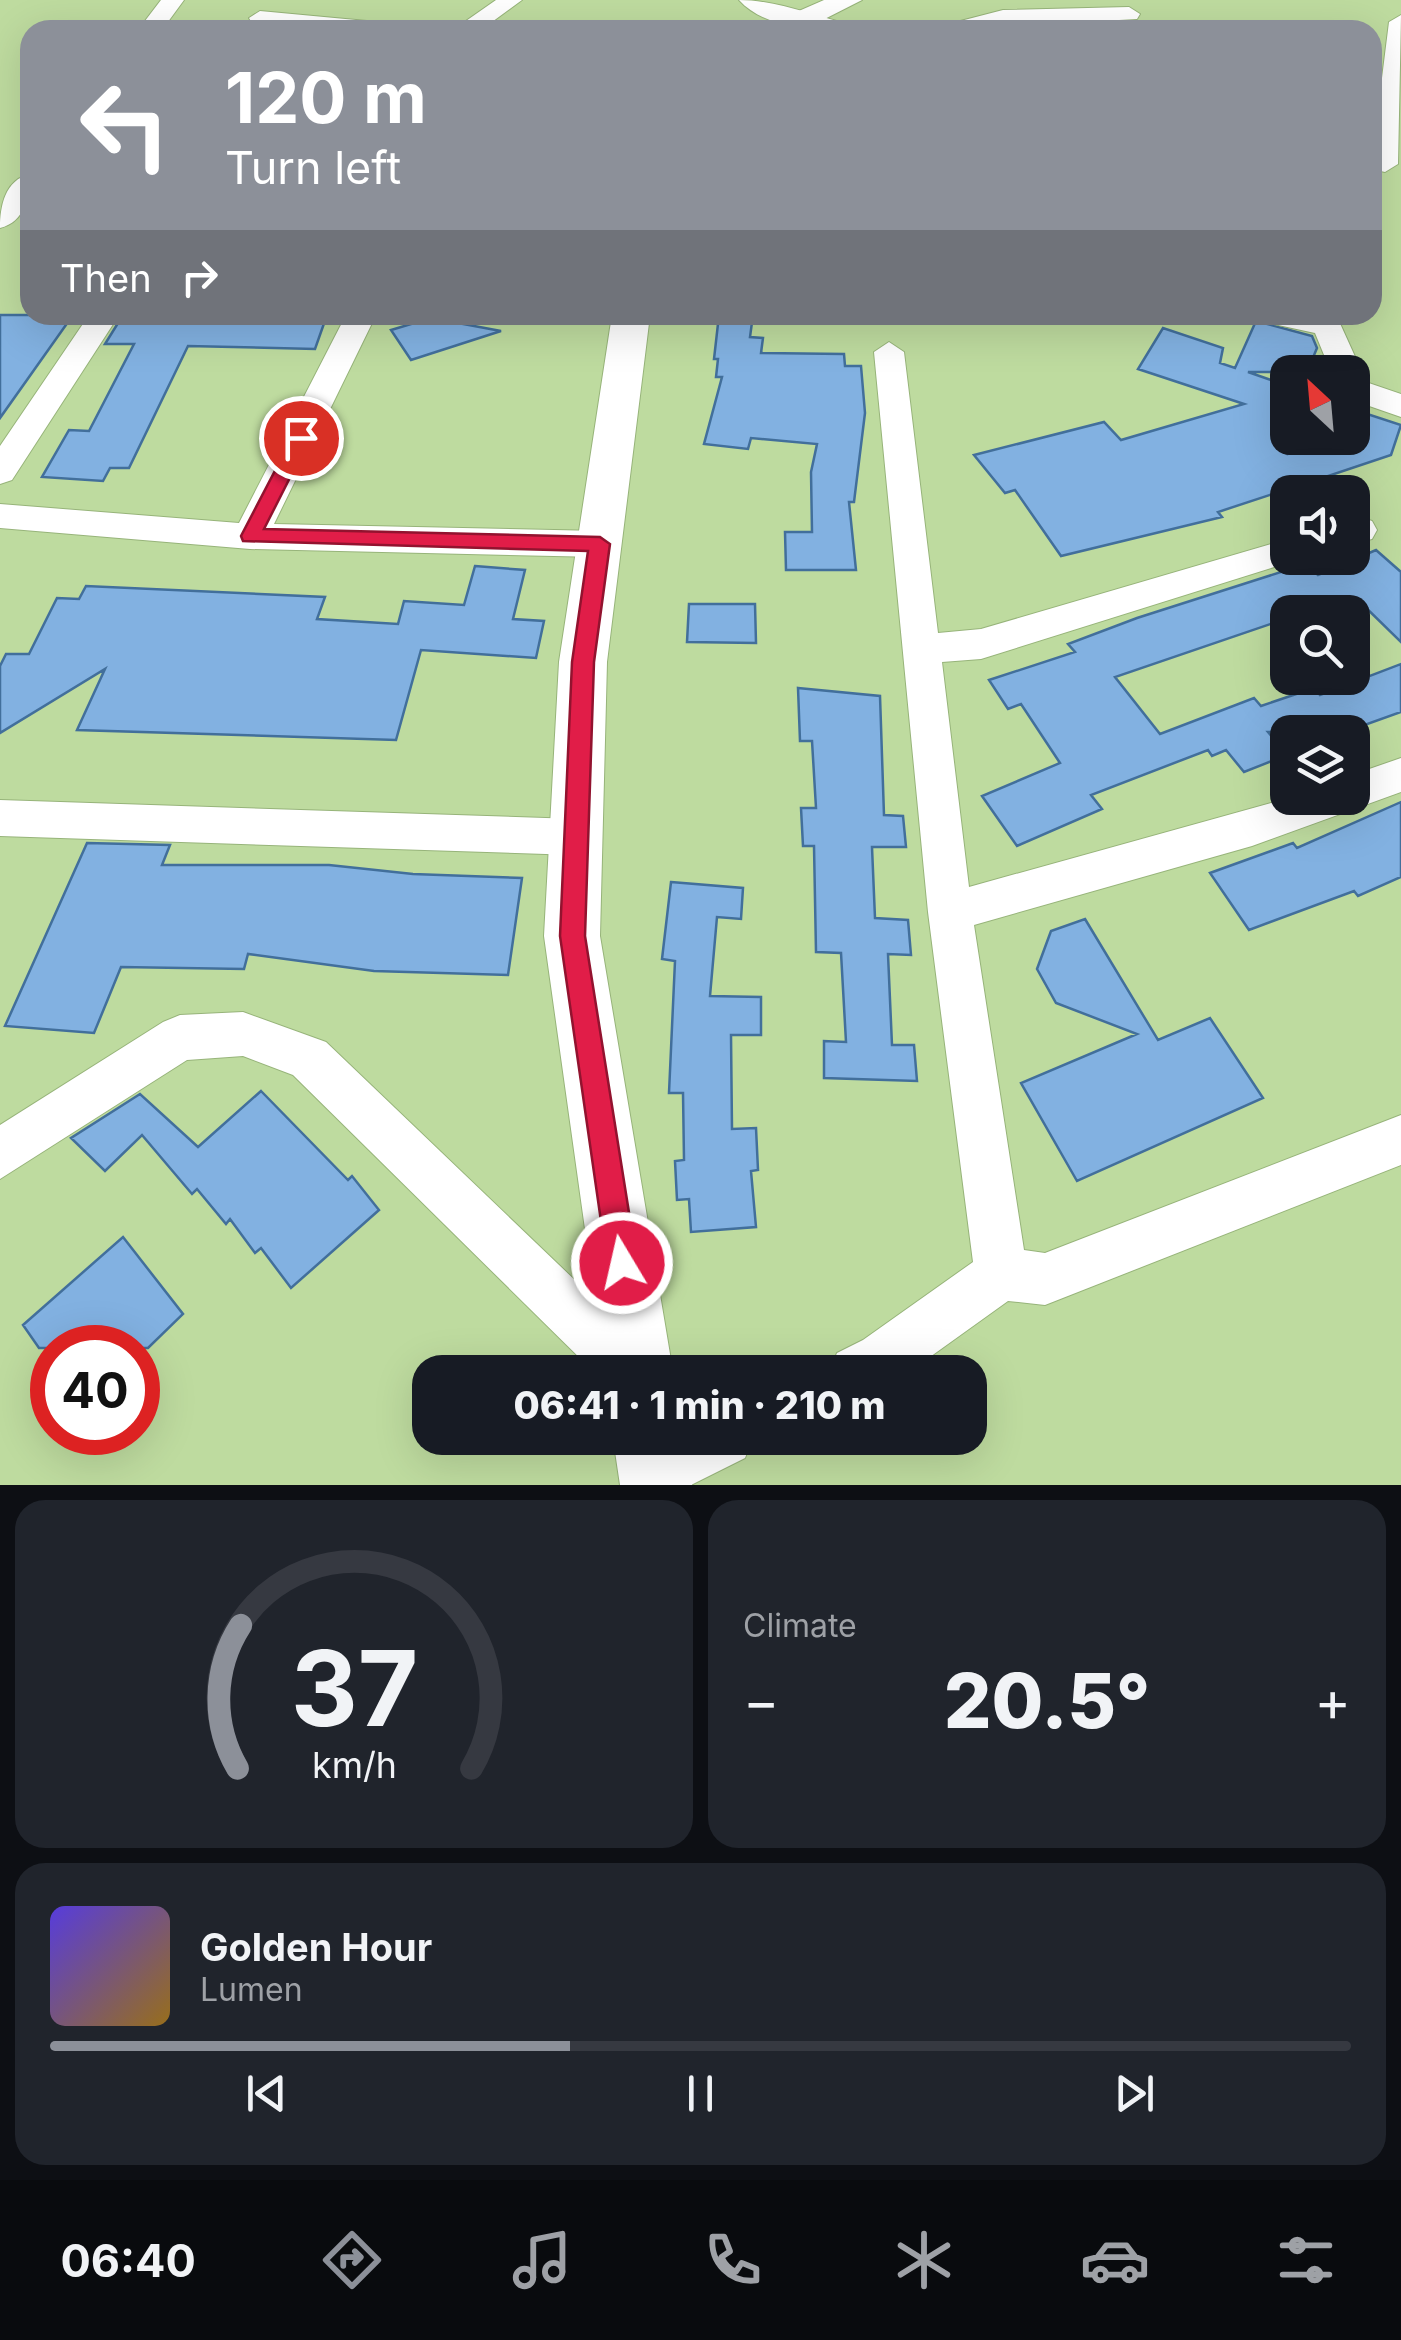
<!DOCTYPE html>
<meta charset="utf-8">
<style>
body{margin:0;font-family:Inter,sans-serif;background:#20242c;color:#f1f3f6;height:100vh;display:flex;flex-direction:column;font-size:38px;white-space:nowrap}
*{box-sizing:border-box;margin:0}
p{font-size:32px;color:#9ea1a6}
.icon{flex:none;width:55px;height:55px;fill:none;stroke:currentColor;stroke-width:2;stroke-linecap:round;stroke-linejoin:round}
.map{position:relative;height:1485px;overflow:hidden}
.sheet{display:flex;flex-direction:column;gap:15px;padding:15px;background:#0d0f14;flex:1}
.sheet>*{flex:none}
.top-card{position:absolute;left:20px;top:20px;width:1362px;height:305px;border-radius:30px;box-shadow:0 10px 40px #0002;background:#8c9099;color:#fff;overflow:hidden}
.needle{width:65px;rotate:334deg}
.buttons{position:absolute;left:1270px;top:355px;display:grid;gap:20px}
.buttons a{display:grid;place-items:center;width:100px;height:100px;border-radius:20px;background:#171b24;box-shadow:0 10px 40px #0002;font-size:50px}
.speed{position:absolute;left:30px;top:1325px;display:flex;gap:20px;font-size:50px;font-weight:700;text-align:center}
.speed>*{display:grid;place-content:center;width:130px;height:130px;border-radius:50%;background:#171b24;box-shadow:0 10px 40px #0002;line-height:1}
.speed .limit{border:15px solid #d22;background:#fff;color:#111}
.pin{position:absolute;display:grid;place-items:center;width:85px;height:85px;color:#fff;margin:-42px;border:5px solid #fff;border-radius:50%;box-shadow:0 2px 10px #0007}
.me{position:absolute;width:110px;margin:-55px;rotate:351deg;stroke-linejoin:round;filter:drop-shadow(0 0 8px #0008)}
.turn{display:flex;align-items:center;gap:35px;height:210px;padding:0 40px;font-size:45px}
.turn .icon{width:130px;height:130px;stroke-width:2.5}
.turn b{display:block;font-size:70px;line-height:85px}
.then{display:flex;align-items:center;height:95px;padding:0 40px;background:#0003;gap:20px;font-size:38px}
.big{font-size:75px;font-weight:800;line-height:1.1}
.sheet .card{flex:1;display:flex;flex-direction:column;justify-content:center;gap:15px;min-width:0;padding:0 35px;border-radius:30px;background:#20242c}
.sheet .dial{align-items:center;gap:0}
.dial svg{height:260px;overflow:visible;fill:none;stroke:#363941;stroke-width:7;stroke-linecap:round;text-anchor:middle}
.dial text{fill:#f1f3f6;stroke:none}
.song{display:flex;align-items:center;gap:30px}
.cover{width:120px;height:120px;border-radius:15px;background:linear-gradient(135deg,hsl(250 70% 55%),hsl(40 70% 35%))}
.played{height:10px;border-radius:5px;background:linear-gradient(90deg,#8c9099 40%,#363941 40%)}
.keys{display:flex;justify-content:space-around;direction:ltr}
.heat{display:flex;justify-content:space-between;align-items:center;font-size:55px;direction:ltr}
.sheet .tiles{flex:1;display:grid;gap:15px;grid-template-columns:1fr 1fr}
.card:last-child{grid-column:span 2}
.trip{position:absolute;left:412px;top:1355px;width:575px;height:100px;border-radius:30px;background:#171b24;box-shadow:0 10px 40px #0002;font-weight:800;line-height:100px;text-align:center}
.tabs{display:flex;height:160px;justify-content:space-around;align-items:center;background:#090b0e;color:#9ea1a6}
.tabs .icon{width:70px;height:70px}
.tabs .selected{color:#8c9099}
.tabs b{font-size:45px;color:#f1f3f6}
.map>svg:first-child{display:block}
</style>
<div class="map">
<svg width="1401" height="1485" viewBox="0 0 1401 1485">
<rect width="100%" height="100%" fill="#bedb9f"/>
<path fill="#82b1e1" stroke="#426f9b" stroke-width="2.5" d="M0,315H73L0,418Z
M123,315H327L315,349L188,346L129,468H110L103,481L42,477L69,430L89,431L134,344H105Z
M719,315H753L750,337L763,338L761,353L844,354L845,366H861L865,413L854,502H849L856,570H786L785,532H812L811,472L817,444L751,438L748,449L704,444L722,377H716L718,359H714Z
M431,318L501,331L411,360L391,330Z
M1256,321L1312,336L1317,348L1307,372H1248L1288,386V454L1352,438V409L1401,425L1391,455L1328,476L1345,492H1300L1294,487L1218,512L1222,517L1061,556L1015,490L1005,493L974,455L1104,422L1121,440L1244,404L1138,369L1163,328L1223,348L1220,363L1235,368Z
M1376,550L1401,572V642L1356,598L1319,612H1288V618L1115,677L1160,734L1254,698L1261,706L1314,688L1320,695L1401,664V712L1345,732H1268L1287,755L1244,772L1226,750L1212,756L1208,750L1091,795L1102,809L1017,846L982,796L1060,763L1021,704L1008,709L989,680L1075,652L1068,644L1137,618L1306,564L1318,575Z
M475,566L525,570L513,619L544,621L536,658L421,650L396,740L77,730L105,669L0,733V666L6,654H29L57,598L79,599L86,586L325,597L317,619L398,624L404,601L464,605Z
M689,604H755L756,643L687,642Z
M798,688L880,696L884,815L903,816L906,847H872L875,918L908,920L911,955L888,954L892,1045H914L917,1081L824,1078V1041L846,1042L841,953L816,952L814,846H803L801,808H816L812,741H800Z
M1401,802V877L1358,896L1354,891L1249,930L1210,873L1293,843L1297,848Z
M87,843L170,845L162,865H329L413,874L522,878L508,975L374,971L248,954L244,969L121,967L94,1033L5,1026Z
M671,882L743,888L741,919L717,917L710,996L761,997V1035H731L732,1129L756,1128L758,1170L751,1171L756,1227L691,1232L689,1199L677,1200L675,1161L684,1160L683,1093H669L675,961L662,959Z
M1085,919L1158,1040L1210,1018L1263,1098L1077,1181L1021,1083L1137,1034L1056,1003L1037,969L1051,931Z
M261,1091L348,1180L352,1176L379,1210L291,1288L261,1248L255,1253L230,1219L226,1224L197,1189L192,1194L142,1135L105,1171L71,1138L140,1094L198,1147Z
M123,1237L183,1314L148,1348H39L23,1325Z"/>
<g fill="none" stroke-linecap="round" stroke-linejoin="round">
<g stroke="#97b47a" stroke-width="2">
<path id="minor" d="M161,0H184L162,30H138Z
M496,0H522L481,30H453Z
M739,0C776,0 815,16 852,25L856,30C818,30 766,30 739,0Z
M1129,7L1140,14L1137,19L941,30L945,25L1003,10Z
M260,11L388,23L400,30H314L252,23L249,18Z
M1401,15L1398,164L1385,172L1376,170L1372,158L1389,22Z
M30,174C30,196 25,222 0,228C0,206 5,180 30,174Z
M89,315H119L12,480L0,484V446Z
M346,315H376L274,524L600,531L612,535L618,544L612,553L600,557L250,549L0,528V504L239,523Z
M1256,315L1338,319L1362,372L1357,379L1401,394V417L1352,400V372H1331L1315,333L1260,321Z
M889,342L904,352L938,633L981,629L1288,539V558H1303L981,659L942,662L969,887L1289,798H1352V775L1401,758V792L1252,846L974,925L1024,1250L1045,1253L1401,1115V1165L1045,1305L1008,1301L909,1372H829L837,1353L863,1340L973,1262L928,912L874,352Z
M1360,517L1372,521L1377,530L1372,539L1352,544V519Z
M0,800L576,819L591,824L597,837L591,850L576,855L0,836Z
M243,1012L326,1042L651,1353L659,1372H594L293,1075L243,1056L187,1060L0,1179V1125L163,1022L180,1015Z
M665,1438H753L745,1458L691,1485H630L625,1473L634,1453Z"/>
</g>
<g stroke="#97b47a" stroke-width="2">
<path id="tertiary" d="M824,0H862L803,30H764L769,24Z
M612,315H650L607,662L600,936L673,1372H605L544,936L559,662Z
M613,1438H683L692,1485H620Z"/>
</g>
<use href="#minor" fill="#fff" fill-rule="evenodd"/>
<use href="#tertiary" fill="#fff" fill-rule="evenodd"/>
</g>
<path fill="#e11d48" stroke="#92132f" stroke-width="2.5" d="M301,432L310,438L264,529L600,537L610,544L594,662L585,936L637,1263L633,1274L622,1278L611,1274L607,1263L560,936L572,662L588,551L243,541L241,536L292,438Z"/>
</svg>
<div class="buttons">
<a><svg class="needle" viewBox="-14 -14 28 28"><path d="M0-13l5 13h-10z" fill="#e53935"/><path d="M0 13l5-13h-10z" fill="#9ea1a6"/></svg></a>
<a><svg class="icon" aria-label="sound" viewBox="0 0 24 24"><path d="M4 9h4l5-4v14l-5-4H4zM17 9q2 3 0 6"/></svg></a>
<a><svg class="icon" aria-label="search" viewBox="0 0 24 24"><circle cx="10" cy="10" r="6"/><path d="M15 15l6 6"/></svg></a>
<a><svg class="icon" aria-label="layers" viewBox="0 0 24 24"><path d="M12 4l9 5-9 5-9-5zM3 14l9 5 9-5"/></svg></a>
</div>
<div class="speed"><div class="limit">40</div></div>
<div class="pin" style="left:301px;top:438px;background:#d93025"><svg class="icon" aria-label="arrive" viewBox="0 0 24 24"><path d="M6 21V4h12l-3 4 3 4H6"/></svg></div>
<svg class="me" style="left:622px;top:1263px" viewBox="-20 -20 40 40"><circle r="17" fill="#e11d48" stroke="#fff" stroke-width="3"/><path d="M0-11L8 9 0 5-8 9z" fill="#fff"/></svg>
<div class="trip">06:41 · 1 min · 210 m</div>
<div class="top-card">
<div class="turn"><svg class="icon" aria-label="left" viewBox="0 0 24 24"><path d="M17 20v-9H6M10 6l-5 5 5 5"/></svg><div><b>120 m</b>Turn left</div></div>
<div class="then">Then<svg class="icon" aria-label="right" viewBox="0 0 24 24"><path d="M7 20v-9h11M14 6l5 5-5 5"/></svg></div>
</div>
</div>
<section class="sheet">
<div class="tiles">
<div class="card dial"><svg viewBox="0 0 100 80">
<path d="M14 69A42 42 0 1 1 86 69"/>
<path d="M14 69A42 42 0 0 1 15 25" stroke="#8c9099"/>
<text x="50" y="56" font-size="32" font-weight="700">37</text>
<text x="50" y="72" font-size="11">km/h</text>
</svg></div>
<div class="card"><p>Climate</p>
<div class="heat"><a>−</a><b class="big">20.5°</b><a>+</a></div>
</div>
<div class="card">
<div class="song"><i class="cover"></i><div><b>Golden Hour</b><p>Lumen</p></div></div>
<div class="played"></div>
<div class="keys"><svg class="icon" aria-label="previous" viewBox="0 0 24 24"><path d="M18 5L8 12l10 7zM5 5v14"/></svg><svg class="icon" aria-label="pause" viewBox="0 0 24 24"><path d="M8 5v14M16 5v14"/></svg><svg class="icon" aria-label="next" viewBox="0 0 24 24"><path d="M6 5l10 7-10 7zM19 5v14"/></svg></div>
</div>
</div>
</section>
<nav class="tabs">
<b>06:40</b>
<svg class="icon selected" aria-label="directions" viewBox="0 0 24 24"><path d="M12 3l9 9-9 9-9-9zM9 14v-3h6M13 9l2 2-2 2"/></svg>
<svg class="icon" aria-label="music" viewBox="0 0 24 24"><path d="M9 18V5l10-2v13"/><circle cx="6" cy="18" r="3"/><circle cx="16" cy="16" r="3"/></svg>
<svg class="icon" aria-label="phone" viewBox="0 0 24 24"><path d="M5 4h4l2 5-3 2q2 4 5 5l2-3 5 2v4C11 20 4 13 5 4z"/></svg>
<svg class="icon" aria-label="climate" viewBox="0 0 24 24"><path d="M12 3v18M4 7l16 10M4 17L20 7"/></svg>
<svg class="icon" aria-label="car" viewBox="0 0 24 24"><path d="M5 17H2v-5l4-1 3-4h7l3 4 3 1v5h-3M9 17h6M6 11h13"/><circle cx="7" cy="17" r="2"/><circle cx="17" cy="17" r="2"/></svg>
<svg class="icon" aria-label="filters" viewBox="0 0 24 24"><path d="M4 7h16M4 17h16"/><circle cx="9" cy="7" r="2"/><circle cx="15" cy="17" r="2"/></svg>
</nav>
